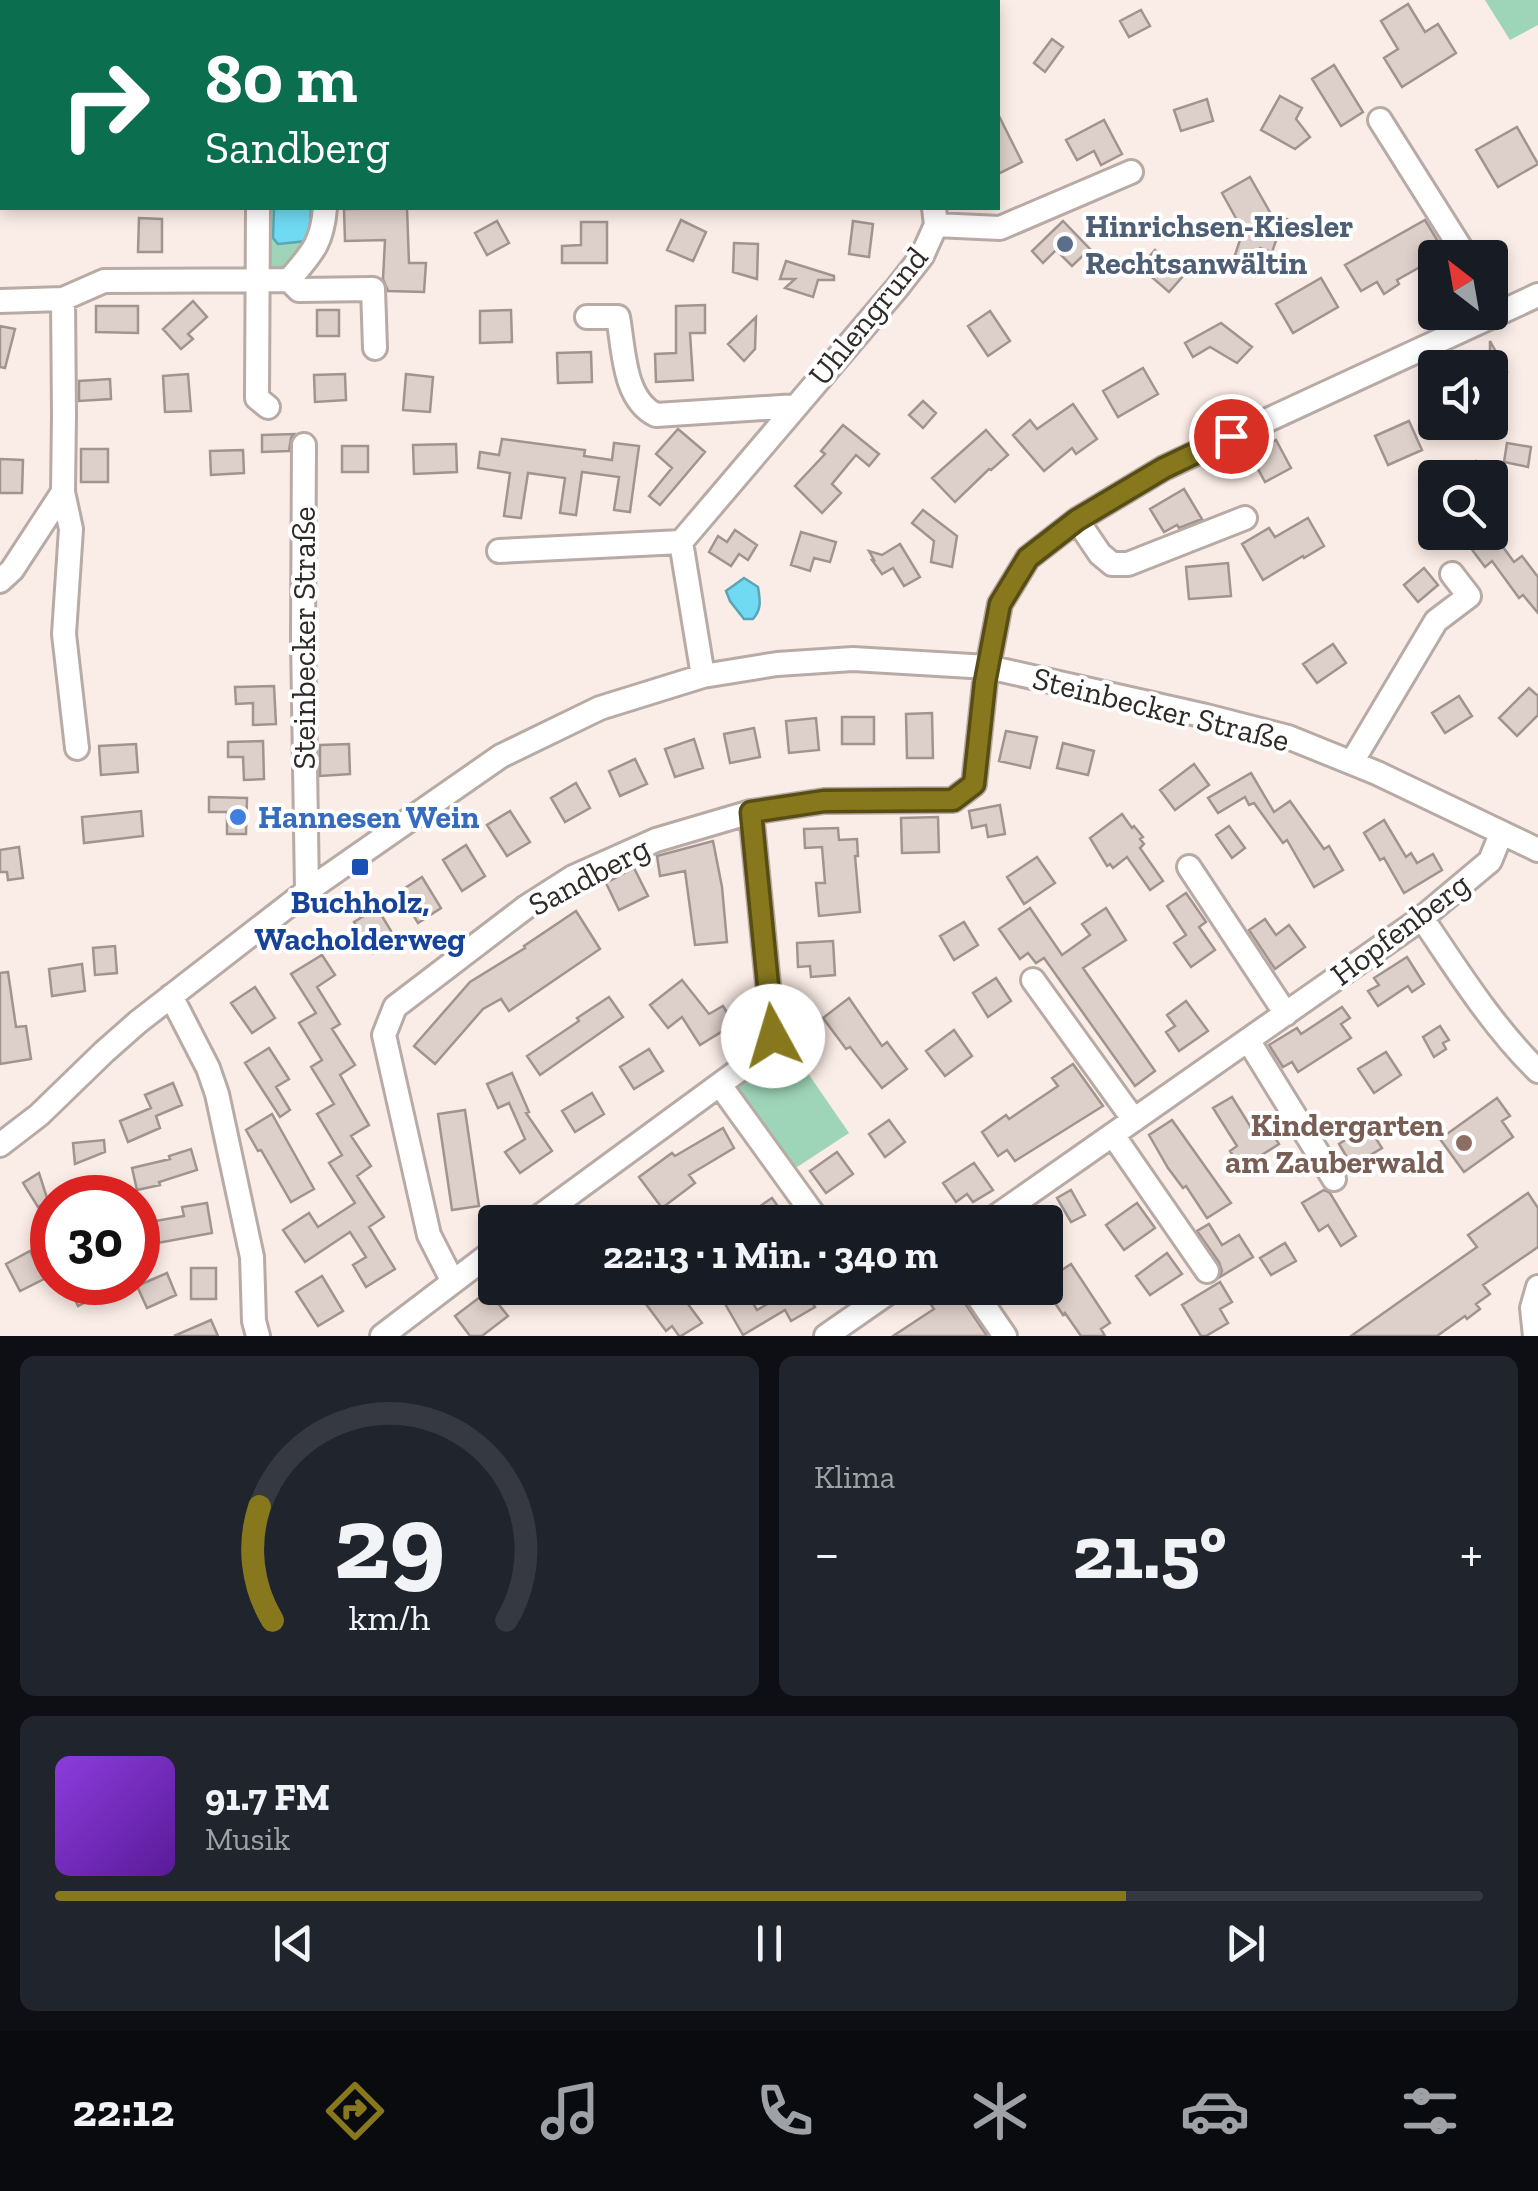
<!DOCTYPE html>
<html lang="de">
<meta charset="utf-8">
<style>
body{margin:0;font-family:"Zilla Slab",serif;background:#20242c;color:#f1f3f6;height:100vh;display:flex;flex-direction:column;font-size:38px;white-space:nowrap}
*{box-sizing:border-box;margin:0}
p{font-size:32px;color:#9ea1a6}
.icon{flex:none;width:55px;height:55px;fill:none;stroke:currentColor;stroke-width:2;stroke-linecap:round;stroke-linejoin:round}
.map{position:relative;height:1336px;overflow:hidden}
.sheet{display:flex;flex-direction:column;gap:20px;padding:20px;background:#0d0f14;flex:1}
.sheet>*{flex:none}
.hud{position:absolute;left:0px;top:0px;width:1000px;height:210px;box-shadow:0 5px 15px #0003;background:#0b6e4f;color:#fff;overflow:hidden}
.needle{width:65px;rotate:329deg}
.buttons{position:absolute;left:1418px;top:240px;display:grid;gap:20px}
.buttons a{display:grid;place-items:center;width:90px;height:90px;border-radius:10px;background:#171b24;box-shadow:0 5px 15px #0003;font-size:50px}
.speed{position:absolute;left:30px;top:1175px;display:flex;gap:20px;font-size:50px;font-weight:700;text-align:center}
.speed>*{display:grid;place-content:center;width:130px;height:130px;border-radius:50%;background:#171b24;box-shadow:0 5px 15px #0003;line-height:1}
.speed .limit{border:15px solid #d22;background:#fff;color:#111}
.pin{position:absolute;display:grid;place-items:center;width:85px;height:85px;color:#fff;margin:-42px;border:5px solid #fff;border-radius:50%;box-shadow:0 2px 10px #0007}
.me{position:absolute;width:110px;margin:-55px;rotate:354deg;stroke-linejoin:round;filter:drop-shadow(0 0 8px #0008)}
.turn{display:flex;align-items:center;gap:35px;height:210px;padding:0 40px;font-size:45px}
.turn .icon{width:130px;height:130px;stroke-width:2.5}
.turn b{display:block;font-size:70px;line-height:85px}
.big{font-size:75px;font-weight:700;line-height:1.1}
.sheet .tile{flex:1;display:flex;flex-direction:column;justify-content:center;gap:15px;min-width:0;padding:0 35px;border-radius:15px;background:#20242c}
.sheet .dial{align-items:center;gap:0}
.dial svg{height:260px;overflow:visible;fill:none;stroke:#363941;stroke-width:7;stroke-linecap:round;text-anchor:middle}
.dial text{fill:#f1f3f6;stroke:none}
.song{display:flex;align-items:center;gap:30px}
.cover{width:120px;height:120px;border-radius:15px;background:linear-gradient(135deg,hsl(270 70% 55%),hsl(270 70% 35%))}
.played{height:10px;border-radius:5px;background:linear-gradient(90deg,#87781d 75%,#363941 75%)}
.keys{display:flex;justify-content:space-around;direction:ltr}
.heat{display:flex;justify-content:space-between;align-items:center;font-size:55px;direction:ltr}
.sheet .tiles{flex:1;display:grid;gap:20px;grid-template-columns:1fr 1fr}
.tile:last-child{grid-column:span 2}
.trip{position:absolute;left:478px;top:1205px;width:585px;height:100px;border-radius:10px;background:#171b24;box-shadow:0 5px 15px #0003;font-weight:700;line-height:100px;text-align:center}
.tab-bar{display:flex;height:160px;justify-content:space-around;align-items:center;background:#090b0e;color:#9ea1a6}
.tab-bar .icon{width:70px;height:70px}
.tab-bar .on{color:#87781d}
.tab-bar b{font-size:45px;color:#f1f3f6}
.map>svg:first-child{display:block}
</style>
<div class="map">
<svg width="1538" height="1336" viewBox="0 0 1538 1336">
<rect width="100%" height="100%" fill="#faece6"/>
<path fill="#9ed4b7" d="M1485,0H1538V25L1510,40Z
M258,208H325L289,280L257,281Z
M773,1035L792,1050L849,1133L785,1175L720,1085Z"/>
<path fill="#6fdaf2" stroke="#5ca5b5" stroke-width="2.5" d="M274,208H311L310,234L307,241L278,244L273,238Z
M744,578L758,587C760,600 762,609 753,619H744L730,601L726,591Z"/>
<path fill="#ddcfc9" stroke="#a1948f" stroke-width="2.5" d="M1408,4L1425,32L1438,24L1456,53L1402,87L1384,58L1398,49L1381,21Z
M1141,10L1150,26L1129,37L1120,21Z
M1052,39L1063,47L1045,72L1034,63Z
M1334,65L1363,112L1341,126L1312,79Z
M1280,96L1302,108L1296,119L1310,137L1295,149L1261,130Z
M1207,99L1213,121L1181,131L1174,110Z
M998,114L1022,162L998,174Z
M1104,120L1122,154L1101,165L1094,151L1077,160L1066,140Z
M1517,127L1538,164L1498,187L1476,150Z
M1250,177L1271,214L1293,221L1288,238L1278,235L1272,252L1260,248L1255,265L1234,258L1243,231L1222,193Z
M407,208L409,263H426L424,292L388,291L383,279L385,240L345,241L344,209Z
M139,218L162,219V252H138Z
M681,220L706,232L693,261L667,250Z
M1425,220L1445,253L1397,280L1399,284L1384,294L1377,282L1361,291L1345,265Z
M497,221L509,243L487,255L475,233Z
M853,221L873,224L869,257L849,254Z
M1063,221L1090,249L1072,266L1056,250L1043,263L1032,251Z
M581,222H607V263H562V246L581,245Z
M734,243L758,244L757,279L733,272Z
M1155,250L1184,275L1169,292L1140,267Z
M786,261L834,276V280H818L813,297L785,288L795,279H780Z
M1321,278L1338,307L1293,333L1276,304Z
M193,301L207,317L188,334L193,339L181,349L163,329Z
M705,305V333H690L693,380L656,382L655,354L676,353V306Z
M96,306H138V333L96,332Z
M317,310H339V336H317Z
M511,310L512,342L480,343V311Z
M990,311L1010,341L988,356L968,326Z
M756,317L755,349L744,361L728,344Z
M1221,323L1252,347L1237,363L1210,347L1193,357L1185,343Z
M0,326L15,329L5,368L0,367Z
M1490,341L1507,372L1490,382Z
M591,352L592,382L558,383L557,353Z
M1143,368L1158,394L1118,417L1103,391Z
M188,374L191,411L165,412L163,376Z
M345,374L346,400L315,402L314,375Z
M406,374L433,377L430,412L403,410Z
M110,379L111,399L79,401V381Z
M923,401L936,413L923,428L909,415Z
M1073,404L1097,439L1076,454L1072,448L1044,471L1013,435L1030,420L1037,429Z
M1409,421L1422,450L1388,465L1375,436Z
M843,425L879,454L869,466L856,455L832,484L841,493L822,513L795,486L825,454L821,451Z
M678,429L705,452L660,505L649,496L672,468L656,454Z
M986,430L1008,455L991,470L989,469L955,502L932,478Z
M294,434L291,438L289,451L262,452V435Z
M502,439L585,450L584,456L612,460L614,443L639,446L630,512L614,510L619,477L582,472L576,515L560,513L565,478L528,473L521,518L504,516L510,473L478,468L480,452L499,455Z
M1276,440L1291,468L1265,482L1250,454Z
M1507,443L1531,447L1528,467L1504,462Z
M456,444L457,472L414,474L413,445Z
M342,446H368V472H342Z
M81,449H108V482H81Z
M243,450L244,473L211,475L210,451Z
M0,459L23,460L22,493H0Z
M1476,461L1485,478H1444Z
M1184,489L1202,519L1179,528L1177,525L1164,532L1150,509Z
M923,510L957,536L952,567L931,562L934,541L912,523Z
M1308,518L1324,546L1304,558L1303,556L1263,580L1242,544L1269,528L1275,537Z
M735,530L757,545L748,560L739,554L731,566L709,552L718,536L727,542Z
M801,532L836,542L830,562L814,558L810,571L791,565Z
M1481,532H1492L1514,562L1522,556L1538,577V613L1523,595L1519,598L1492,561L1485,567L1467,543Z
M900,544L920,577L904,586L893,568L882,574L872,560H874L869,551L882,555Z
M1228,563L1231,596L1189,599L1186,567Z
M1424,568L1438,585L1418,602L1404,585Z
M1333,644L1346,663L1317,683L1303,664Z
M274,686L276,724L253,725V703L236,704L235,687Z
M1529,688L1538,696V715L1517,736L1499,718Z
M1459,696L1472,716L1445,733L1432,713Z
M932,713L933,758H907L906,714Z
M842,717H874V744H842Z
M816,718L819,750L789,753L786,721Z
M754,728L760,757L730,763L724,734Z
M1006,731L1037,737L1030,768L999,761Z
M694,739L703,768L675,777L665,749Z
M263,741L264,779L244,780L243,757H228V742Z
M1063,743L1094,751L1088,775L1057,768Z
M136,744L138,772L101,775L99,746Z
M349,744L350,774L320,776V745Z
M635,759L647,784L620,796L609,771Z
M1194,764L1209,785L1175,810L1160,790Z
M1251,773L1274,812L1290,801L1324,849L1329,846L1343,870L1314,887L1287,840L1283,843L1254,803L1249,805L1245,797L1218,813L1208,798Z
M576,783L590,808L565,822L551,798Z
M209,797L247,798L246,834H227V812H209Z
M1000,805L1005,834L988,837L986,825L972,828L969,811Z
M141,811L143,836L84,843L82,817Z
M510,811L530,842L507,856L487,825Z
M1122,814L1132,828L1134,826L1143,837L1140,839L1144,844L1140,848L1163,881L1150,890L1127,857L1113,868L1110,864L1107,866L1090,838Z
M938,817L939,852L902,853L901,818Z
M1384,820L1406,857L1411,853L1417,863L1433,854L1442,870L1404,893L1384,858L1380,860L1364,833Z
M1229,826L1245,848L1232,858L1216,835Z
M838,828L839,840L857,839L858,856H855L860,912L819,916L816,883H825L822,847L805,848L804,829Z
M713,841L722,887L727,942L695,945L685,871L660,876L657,856Z
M466,845L485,876L462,891L443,860Z
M19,847L23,878L8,880L7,872H0V850Z
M1037,857L1055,883L1024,904L1007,877Z
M634,868L648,896L619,910L606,883Z
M422,877L441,908L418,923L399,892Z
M1186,893L1206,922L1199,927L1215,950L1191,967L1174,943L1186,935L1167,906Z
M377,908L396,939L373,953L354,922Z
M1030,908L1062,955L1090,935L1082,924L1106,908L1126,940L1083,968L1155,1071L1135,1086L1044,958L1036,963L1028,953L1020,959L999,929Z
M576,911L600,949L509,1011L501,999L483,1009L435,1064L414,1046L470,982L525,948L524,946Z
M1265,919L1276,935L1289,925L1305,947L1275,969L1249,930Z
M964,922L978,945L954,960L940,936Z
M833,941L835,975L811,977L810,966L798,967L797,943Z
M115,946L117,973L95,975L93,948Z
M322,955L335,975L317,987L340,1024L332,1029L355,1065L340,1075L369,1125L351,1136L371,1166L357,1176L384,1217L369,1227L395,1269L366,1287L353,1265L366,1257L350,1232L305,1262L283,1230L309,1213L318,1227L355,1203L329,1163L342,1155L317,1114L334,1104L311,1067L322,1060L299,1023L316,1013L291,974Z
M1407,957L1424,984L1412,992L1408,986L1378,1006L1368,991L1379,985L1374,978Z
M82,964L85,991L52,996L49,969Z
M8,972L16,1027L26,1026L31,1059L0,1064V973Z
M996,978L1011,1001L988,1017L973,993Z
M682,980L709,1014L723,1006L734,1024L700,1045L682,1017L668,1028L650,1005Z
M255,987L275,1018L252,1033L231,1003Z
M609,997L623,1017L540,1075L527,1056L579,1021L577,1018Z
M849,998L882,1046L887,1042L907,1069L882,1088L850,1047L846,1049L823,1018Z
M1186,1001L1208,1031L1179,1051L1166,1032L1175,1026L1167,1015Z
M1342,1007L1350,1018L1341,1024L1351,1038L1298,1072L1292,1062L1283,1067L1269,1045L1297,1028L1301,1034Z
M1440,1026L1449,1040L1443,1043L1446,1049L1434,1057L1423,1037Z
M954,1030L972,1056L945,1076L926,1051Z
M269,1048L289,1079L276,1087L290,1110L280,1117L245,1063Z
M649,1049L663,1071L634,1089L620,1067Z
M1386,1052L1401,1075L1374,1093L1358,1069Z
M1073,1064L1103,1106L1015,1161L1007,1150L998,1156L982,1132L1006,1115L1009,1119L1058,1086L1052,1078Z
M512,1073L529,1112L526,1113L552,1151L520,1173L505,1152L525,1139L509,1103L498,1108L487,1084Z
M173,1083L182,1105L156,1116L160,1128L128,1142L120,1121L151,1108L145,1095Z
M592,1093L604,1114L575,1132L562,1111Z
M1232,1097L1257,1137L1270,1129L1279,1144L1241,1168L1230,1151L1237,1146L1213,1108Z
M1497,1098L1510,1116L1502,1121L1513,1137L1464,1172L1440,1139Z
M465,1110L479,1206L452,1210L438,1114Z
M272,1114L314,1189L291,1202L261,1150L258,1151L246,1130Z
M889,1120L905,1142L885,1157L869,1134Z
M1172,1120L1231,1203L1207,1218L1186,1186L1183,1188L1168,1168L1149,1135Z
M1368,1126L1382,1148L1352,1166L1339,1144Z
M723,1128L734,1148L689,1175L695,1183L662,1208L639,1177L672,1153L675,1156Z
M104,1140L105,1152L75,1164L73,1143Z
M191,1149L197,1170L159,1182L160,1185L137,1190L132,1168L170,1159L169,1156Z
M837,1152L853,1174L826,1193L810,1171Z
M974,1163L993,1190L973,1202L967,1194L956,1202L943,1183Z
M39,1173L48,1201L38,1207L23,1183Z
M1071,1190L1085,1215L1071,1222L1057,1198Z
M1324,1190L1330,1193L1356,1236L1341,1246L1328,1225L1319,1231L1302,1203Z
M1528,1193L1538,1208V1247L1483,1285L1490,1294L1476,1304L1480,1309L1467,1319L1465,1316L1437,1336H1351L1477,1247L1468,1235Z
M772,1198L789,1222H737Z
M207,1203L212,1233L141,1246L138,1224L184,1216L182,1207Z
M1137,1203L1155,1228L1124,1250L1106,1225Z
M1209,1224L1222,1245L1239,1235L1253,1257L1220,1277L1222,1271L1219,1262L1197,1231Z
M1285,1243L1296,1261L1271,1275L1260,1258Z
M30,1251L44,1279L20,1291L6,1264Z
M1167,1253L1182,1274L1150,1295L1136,1276Z
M1071,1264L1110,1323L1101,1329L1105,1336H1081L1065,1313L1063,1315L1045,1288V1281Z
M191,1268H216V1299H191Z
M167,1273L176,1295L147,1308L137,1286Z
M322,1276L343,1311L318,1326L296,1292Z
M67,1282H125L78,1306Z
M1220,1282L1232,1302L1220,1309L1228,1323L1206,1336H1201L1182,1305Z
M634,1288H676L702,1323L681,1336H679L672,1326L666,1331Z
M795,1288H804L815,1307L791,1321L785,1310L743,1335L724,1302L745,1290L757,1310Z
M944,1288H957L960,1296L987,1336H893L934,1309L927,1299Z
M488,1291L508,1316L482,1336H470L455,1316Z
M211,1320L218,1336H174Z"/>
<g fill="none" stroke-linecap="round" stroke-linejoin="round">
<g stroke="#b8aaa5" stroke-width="28">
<path id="minor" d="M687,0L689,2
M901,0V2
M1380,120L1467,258
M258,208L257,398L268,407
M936,225L1000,228L1131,172
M289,280L299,290L373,289L375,348
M63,299L104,281L289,280C312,253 322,244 325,208
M0,301L63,299L64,415L63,492L12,570L0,581
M587,317H618C624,349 623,399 656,415L796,406
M304,445L303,638L307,891
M63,492L71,529L64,634L77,748
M1077,520L1100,554L1112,564H1128L1245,518
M499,551L681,542
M703,676L681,542L897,288L922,256L936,225L934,208
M1352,762L1436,621L1469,596L1452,574
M1189,867L1286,1014
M1422,918C1458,971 1492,1026 1538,1071
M1033,980L1134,1120
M171,996L208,1068L217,1094L252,1257L254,1321L258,1336
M1248,1040L1334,1179
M720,1085L819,1222
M1113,1135L1207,1271
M0,1145L39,1115L104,1052L138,1022L307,891L501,756L600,708L703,676L777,664L853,659L988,667L1206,716L1288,737L1377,773L1538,850
M532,1222L753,1060L773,1035L751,812
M988,1222L1422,918L1490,861L1501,834
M453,1282L429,1235L384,1035L395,1007L526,907L573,877L656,840L751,812L824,801L953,800L974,784L985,682L1000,604L1028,558L1077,520L1164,468L1538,295
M972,1288L1005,1336
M382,1336L495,1250
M826,1336L895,1288
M1535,1336L1532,1308L1538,1287"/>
</g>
<use href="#minor" stroke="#fff" stroke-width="22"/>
</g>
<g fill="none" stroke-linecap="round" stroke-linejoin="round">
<g stroke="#584e13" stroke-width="25">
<path id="route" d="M773,1036L751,812L824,801L953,800L974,784L985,682L1000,604L1028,558L1077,520L1164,468L1231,436"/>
</g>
<use href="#route" stroke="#87781d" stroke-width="18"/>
</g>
<circle fill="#5c6f8a" stroke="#fff" stroke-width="4" cx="1065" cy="244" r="10"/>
<circle fill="#3f7fe0" stroke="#fff" stroke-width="4" cx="238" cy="817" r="10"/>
<rect fill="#1a4fb4" stroke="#fff" stroke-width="4" x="350" y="857" width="20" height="20" rx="5"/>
<circle fill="#8d6e63" stroke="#fff" stroke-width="4" cx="1464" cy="1143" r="10"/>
<g text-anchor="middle" stroke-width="8" stroke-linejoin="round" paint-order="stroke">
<g font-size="32" font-weight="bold" fill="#4e5e75" stroke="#fff" text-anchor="start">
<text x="1085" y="237">Hinrichsen-Kiesler<tspan x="1085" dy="37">Rechtsanwältin</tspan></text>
</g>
<g font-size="32" fill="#2f2a28" stroke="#fff">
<text transform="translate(868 316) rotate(-51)" y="11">Uhlengrund</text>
<text transform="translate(304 638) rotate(-90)" y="11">Steinbecker Straße</text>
<text transform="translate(1161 709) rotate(14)" y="11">Steinbecker Straße</text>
<text transform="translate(589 876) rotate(-28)" y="11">Sandberg</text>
<text transform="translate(1400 929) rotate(-37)" y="11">Hopfenberg</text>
</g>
<g font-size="32" font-weight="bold" fill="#366cbe" stroke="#fff" text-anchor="start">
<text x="258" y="828">Hannesen Wein</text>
</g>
<g font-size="32" font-weight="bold" fill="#164399" stroke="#fff">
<text x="360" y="913">Buchholz,<tspan x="360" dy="37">Wacholderweg</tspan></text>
</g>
<g font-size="32" font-weight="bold" fill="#785e54" stroke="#fff" text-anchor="end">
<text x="1444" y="1136">Kindergarten<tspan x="1444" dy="37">am Zauberwald</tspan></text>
</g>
</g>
</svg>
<div class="buttons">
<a><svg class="needle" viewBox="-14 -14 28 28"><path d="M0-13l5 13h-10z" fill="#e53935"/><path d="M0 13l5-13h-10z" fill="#9ea1a6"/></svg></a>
<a><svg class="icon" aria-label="sound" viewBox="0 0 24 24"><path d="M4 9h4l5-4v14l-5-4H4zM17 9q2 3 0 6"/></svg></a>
<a><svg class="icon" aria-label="search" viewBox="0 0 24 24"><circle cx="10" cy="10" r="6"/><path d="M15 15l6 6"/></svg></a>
</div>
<div class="speed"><div class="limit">30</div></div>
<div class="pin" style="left:1231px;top:436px;background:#d93025"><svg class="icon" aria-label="arrive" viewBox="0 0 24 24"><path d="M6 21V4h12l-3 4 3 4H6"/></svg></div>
<svg class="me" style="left:773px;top:1036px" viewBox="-20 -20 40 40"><circle r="19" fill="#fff"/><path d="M0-13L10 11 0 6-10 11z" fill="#87781d"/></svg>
<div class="trip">22:13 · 1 Min. · 340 m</div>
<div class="hud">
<div class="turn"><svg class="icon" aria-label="right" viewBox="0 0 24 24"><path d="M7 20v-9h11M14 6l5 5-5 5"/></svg><div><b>80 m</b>Sandberg</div></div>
</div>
</div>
<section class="sheet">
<div class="tiles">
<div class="tile dial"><svg viewBox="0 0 100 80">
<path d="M14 69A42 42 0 1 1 86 69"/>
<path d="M14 69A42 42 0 0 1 10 34" stroke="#87781d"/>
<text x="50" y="56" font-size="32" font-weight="700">29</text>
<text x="50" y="72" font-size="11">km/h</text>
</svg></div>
<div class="tile"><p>Klima</p>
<div class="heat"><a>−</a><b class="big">21.5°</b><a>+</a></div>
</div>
<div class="tile">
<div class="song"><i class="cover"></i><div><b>91.7 FM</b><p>Musik</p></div></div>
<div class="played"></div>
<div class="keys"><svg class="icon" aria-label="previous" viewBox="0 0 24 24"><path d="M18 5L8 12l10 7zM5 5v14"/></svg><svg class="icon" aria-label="pause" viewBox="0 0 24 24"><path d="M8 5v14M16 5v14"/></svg><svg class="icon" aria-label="next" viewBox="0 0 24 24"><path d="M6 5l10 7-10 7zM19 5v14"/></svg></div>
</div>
</div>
</section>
<nav class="tab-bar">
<b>22:12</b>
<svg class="icon on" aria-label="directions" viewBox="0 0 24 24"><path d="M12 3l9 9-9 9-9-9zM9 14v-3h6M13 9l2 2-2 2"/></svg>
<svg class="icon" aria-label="music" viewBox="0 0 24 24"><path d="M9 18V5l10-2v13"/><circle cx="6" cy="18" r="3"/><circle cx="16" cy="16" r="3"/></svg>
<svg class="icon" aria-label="phone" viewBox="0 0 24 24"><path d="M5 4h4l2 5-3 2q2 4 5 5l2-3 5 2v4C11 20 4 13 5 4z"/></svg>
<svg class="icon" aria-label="climate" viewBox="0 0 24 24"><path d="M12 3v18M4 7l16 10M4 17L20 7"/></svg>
<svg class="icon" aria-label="car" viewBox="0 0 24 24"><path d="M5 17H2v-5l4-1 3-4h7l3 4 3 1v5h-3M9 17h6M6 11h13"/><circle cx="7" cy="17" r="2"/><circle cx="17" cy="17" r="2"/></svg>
<svg class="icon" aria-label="filters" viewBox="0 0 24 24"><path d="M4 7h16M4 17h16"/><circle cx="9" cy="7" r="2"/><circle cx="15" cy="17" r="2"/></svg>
</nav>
